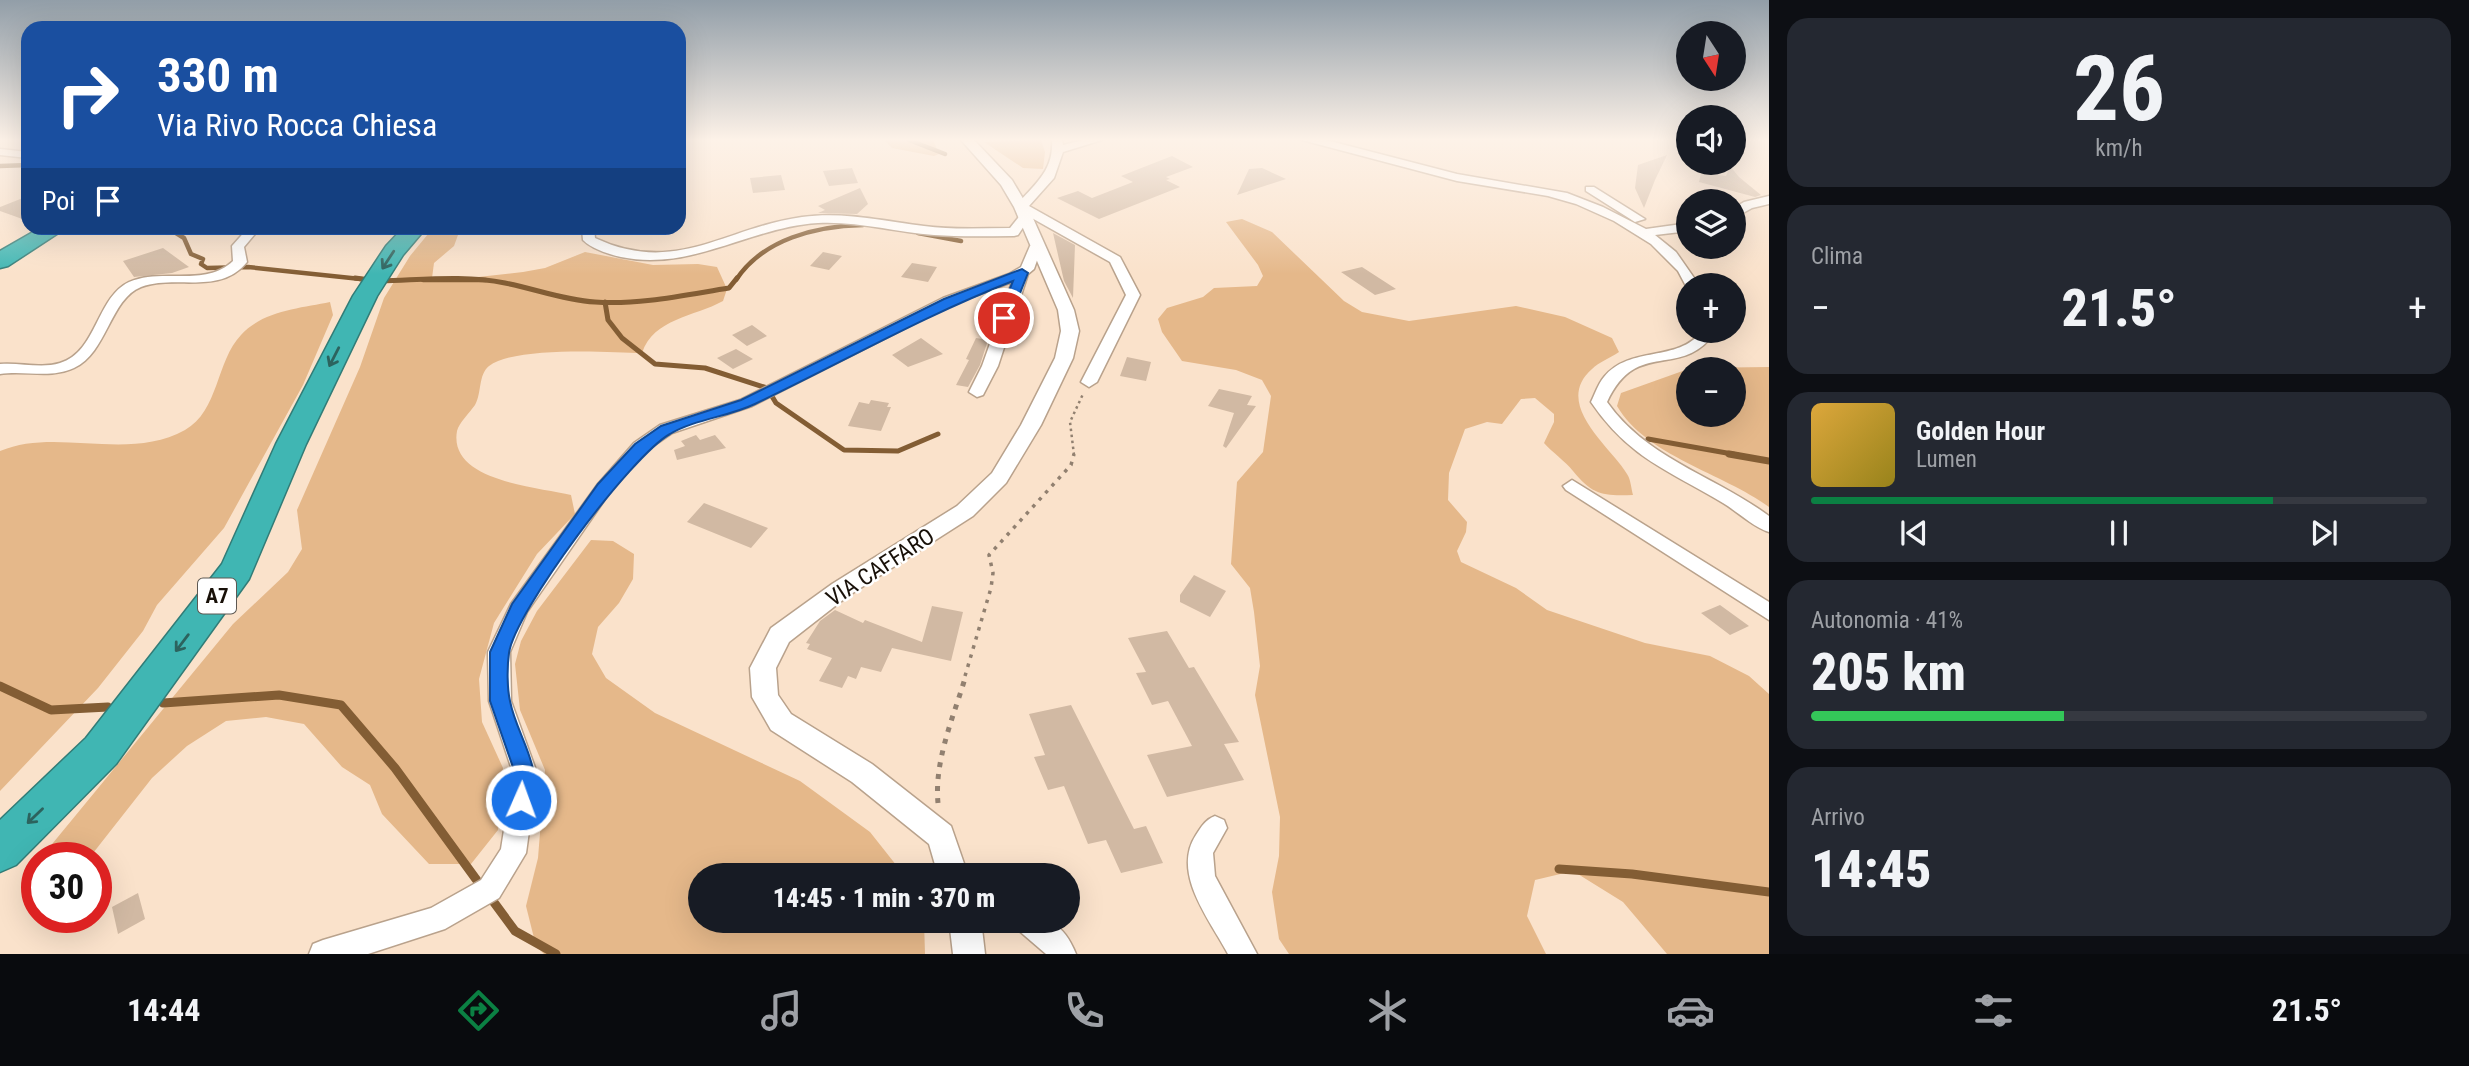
<!DOCTYPE html>
<html lang="it">
<meta charset="utf-8">
<style>
body{margin:0;font-family:"Roboto Condensed",sans-serif;background:#242831;color:#f1f3f6;height:100vh;display:flex;flex-direction:column;font-size:26px;white-space:nowrap}
*{box-sizing:border-box;margin:0}
p{font-size:23px;color:#9ea1a6}
.icon{flex:none;width:38px;height:38px;fill:none;stroke:currentColor;stroke-width:2;stroke-linecap:round;stroke-linejoin:round}
.map{position:relative;flex:1;overflow:hidden}
.drawer{display:flex;flex-direction:column;gap:18px;padding:18px;background:#0d0f14;width:700px}
.drawer>*{flex:none}
.top-card{position:absolute;left:21px;top:21px;width:665px;height:214px;border-radius:21px;box-shadow:0 7px 28px #0002;background:#1a4fa0;color:#fff;overflow:hidden}
.needle{width:46px;rotate:168deg}
.buttons{position:absolute;left:1676px;top:21px;display:grid;gap:14px}
.buttons a{display:grid;place-items:center;width:70px;height:70px;border-radius:50%;background:#171b24;box-shadow:0 7px 28px #0002;font-size:35px}
.speed{position:absolute;left:21px;top:842px;display:flex;gap:14px;font-size:35px;font-weight:700;text-align:center}
.speed>*{display:grid;place-content:center;width:91px;height:91px;border-radius:50%;background:#171b24;box-shadow:0 7px 28px #0002;line-height:1}
.speed .limit{border:10px solid #d22;background:#fff;color:#111}
.pin{position:absolute;display:grid;place-items:center;width:60px;height:60px;color:#fff;margin:-30px;border:4px solid #fff;border-radius:50%;box-shadow:0 2px 7px #0007}
.me{position:absolute;width:77px;margin:-38px;rotate:2deg;stroke-linejoin:round;filter:drop-shadow(0 0 5px #0008)}
.turn{display:flex;align-items:center;gap:24px;height:147px;padding:0 21px;font-size:32px}
.turn .icon{width:91px;height:91px;stroke-width:2.5}
.turn b{display:block;font-size:49px;line-height:60px}
.then{display:flex;align-items:center;height:66px;padding:0 21px;background:#0003;gap:14px;font-size:26px}
.big{font-size:52px;font-weight:800;line-height:1.1}
.drawer .widget{flex:1;display:flex;flex-direction:column;justify-content:center;gap:10px;min-width:0;padding:0 24px;border-radius:21px;background:#242831}
.drawer .dial{align-items:center;gap:0}
.dial b{font-size:91px;line-height:1}
.song{display:flex;align-items:center;gap:21px}
.cover{width:84px;height:84px;border-radius:10px;background:linear-gradient(135deg,hsl(40 70% 55%),hsl(50 70% 35%))}
.played{height:7px;border-radius:4px;background:linear-gradient(90deg,#0b8043 75%,#363941 75%)}
.keys{display:flex;justify-content:space-around;direction:ltr}
.heat{display:flex;justify-content:space-between;align-items:center;font-size:38px;direction:ltr}
.charge{height:10px;border-radius:5px;background:linear-gradient(90deg,#34c759 41%,#363941 0)}
.trip{position:absolute;left:688px;top:863px;width:392px;height:70px;border-radius:35px;background:#171b24;box-shadow:0 7px 28px #0002;font-weight:800;line-height:70px;text-align:center}
.dock{display:flex;height:112px;justify-content:space-around;align-items:center;background:#090b0e;color:#9ea1a6}
.dock .icon{width:49px;height:49px}
.dock .active{color:#0b8043}
.dock b{font-size:32px;color:#f1f3f6}
main{display:flex;flex:1;min-height:0}
.map>svg:first-child{display:block}
</style>
<main>
<div class="map">
<svg width="1769" height="954" viewBox="0 0 1769 954">
<rect width="100%" height="100%" fill="#fae2cb"/>
<path fill="#e5b88a" fill-rule="evenodd" d="M884,140H933L939,154L934,156L892,148Z
M1041,140L1045,152L1043,169L1023,168L984,142Z
M1242,219L1272,232L1344,301L1362,312L1409,321L1516,306L1565,317L1612,338L1619,352C1610,358 1599,362 1592,369C1552,404 1611,447 1627,474C1631,480 1631,488 1633,495C1602,496 1593,495 1573,471C1565,461 1553,453 1544,443L1554,422V414L1535,398L1521,399L1502,424L1487,422L1465,429L1449,473L1448,500L1467,522L1466,532L1457,551L1461,562L1516,588L1547,610L1645,643L1710,656L1749,676L1769,694V954H1667L1623,902L1573,871L1535,880L1527,916L1546,954H1289L1279,939L1272,892L1279,856L1280,817L1255,695L1260,666L1254,612L1250,588L1231,564L1237,482L1263,452L1271,396L1262,380L1236,370L1182,361L1162,332L1158,319L1167,308L1203,297L1214,288L1257,286L1263,276L1258,265L1226,222Z
M433,228H450L458,235L454,246L434,263L432,278L451,280L523,272L545,268L585,252L653,265L698,264L717,267L727,289L723,301C694,317 654,318 642,353C608,352 516,346 489,366C478,375 482,393 475,405C470,412 459,423 457,431C448,482 539,487 571,495L575,514L537,554L494,623L479,679L482,722L503,768L498,830L471,864H429L382,814L370,785L342,767L304,724L266,717L226,721L187,746L152,778L90,857H49L48,849L233,624L288,572L302,549L297,510L360,367L384,298L410,256Z
M330,302L333,315L303,385L224,528L157,605L143,631L98,688L0,791V451C56,427 127,462 185,430C219,411 216,361 241,335C262,311 301,308 330,302Z
M1769,367V507C1723,473 1646,456 1617,406L1621,393L1691,368ZM1734,369V415H1689V369Z
M591,540L613,541L634,554L633,579L619,603L598,627L592,654L606,678L655,713L800,781L870,832L904,875H700V920L924,921L925,954H544L536,946L526,906L538,858L545,770L520,710L515,664L521,641L537,611Z"/>
<g fill="none" stroke-linecap="round" stroke-linejoin="round">
<path stroke="#835d34" stroke-width="4.5" d="M909,140L945,154
M0,166L28,165
M168,228L184,238L191,254L203,259L201,264L207,268L248,267L370,280
M918,233L961,241
M423,280H486
M736,280C763,239 816,226 863,225"/>
<path stroke="#835d34" stroke-width="5" d="M355,278L370,280
M381,281C422,280 465,275 505,283C536,289 563,300 595,302C640,305 685,295 729,288L737,278
M605,302L608,320L622,338L655,364L705,368L767,388L776,403L844,450L898,451L938,434
M1648,439L1738,455"/>
<path stroke="#835d34" stroke-width="7" d="M1729,454L1769,461"/>
<path stroke="#835d34" stroke-width="9" d="M0,686L51,710L108,707
M163,703L279,695L341,705L395,768L481,886
M1559,869L1632,874L1769,892
M490,897L515,931L556,954"/>
</g>
<path fill="#d1b9a3" d="M1667,155L1655,180L1644,208L1635,188L1638,165Z
M1172,156L1193,167L1166,177L1170,179L1166,180L1180,187L1099,219L1057,198L1078,191L1092,198L1133,182L1121,176Z
M1730,166L1739,177L1761,195L1755,197L1699,182L1701,173L1726,176Z
M852,168L858,183L829,186L823,171Z
M1262,168L1286,179L1237,195L1249,169Z
M781,175L785,190L753,193L750,178Z
M860,188L868,204L857,214L818,213L825,210L818,206Z
M28,196V221L0,211V207Z
M1053,233L1075,245L1073,298L1064,281Z
M163,248L189,267L172,273L134,277L123,261Z
M823,252L842,256L829,270L810,266Z
M912,263L937,267L928,282L901,277Z
M1362,267L1396,289L1375,295L1341,272Z
M752,325L767,336L747,346L732,335Z
M921,338L943,354L908,367L892,355Z
M976,338L988,340L980,365L968,387L956,385L969,360L966,359Z
M736,349L753,359L733,369L717,358Z
M1127,357L1151,362L1146,381L1120,376Z
M1219,389L1252,396L1247,405L1256,406L1226,448L1223,446L1234,413L1208,406Z
M871,400L889,403L887,407H891L881,431L848,426L859,402L869,404Z
M696,435L700,440L715,435L726,448L677,460L674,450L685,446L681,441Z
M704,503L768,528L751,548L687,522Z
M1194,575L1226,591L1210,617L1180,602V595Z
M1720,605L1749,626L1730,635L1701,613Z
M932,606L963,612L951,661L892,648L881,672L861,667L856,679L848,676L842,688L819,681L832,658L807,649L810,644L806,643L820,621L835,610L863,623L865,620L922,642Z
M1167,631L1189,668L1194,667L1239,742L1224,744L1244,780L1167,797L1147,755L1192,746L1168,701L1152,705L1136,673L1146,672L1128,638Z
M1071,705L1134,829L1146,826L1163,863L1121,873L1106,840L1088,844L1064,786L1048,790L1034,757L1045,755L1029,714Z
M138,893L145,919L118,934L112,907Z"/>
<g fill="none" stroke-linecap="round" stroke-linejoin="round">
<g stroke="#b9a28c" stroke-width="3">
<path id="minor" d="M1052,140H1062L1063,145L1083,140H1102L1063,152L1054,178L1029,206L1120,257L1140,295L1097,382L1089,387L1081,382L1126,295L1110,262L1030,217L1018,235L1014,236C987,236 961,237 934,235C895,232 857,221 818,223C750,227 691,272 621,257C608,254 592,249 583,240L582,228H594L595,238C676,276 724,228 802,217C843,211 884,221 924,226C953,230 982,228 1010,228L1022,213L1015,207C1033,185 1054,172 1052,140Z
M1302,140H1326L1457,174L1567,193L1603,207L1646,229L1689,223V231L1655,235L1676,252L1699,285L1687,288L1678,271L1651,244L1614,221L1576,204L1548,196L1457,181Z
M0,149L28,152V158L0,155Z
M1586,187H1594L1645,219L1635,222L1586,191Z
M1769,196V204L1752,208L1734,218V208L1744,202Z
M248,228H260L244,247L247,262C219,296 177,274 141,287C110,299 107,353 74,368C51,379 24,370 0,374V364C19,362 41,369 60,363C97,352 96,298 129,282C163,267 204,288 233,261L232,246Z
M1036,242L1042,246L1034,269L1028,274L998,366L983,395L977,397L969,392L982,366L1012,282L953,304L752,406L672,433L646,451L610,492L527,612L510,652L511,701L537,773L526,853L499,898L445,929L368,954H309L313,944L323,940L431,908L481,880L501,849L513,773L489,701L488,652L511,604L598,484L634,443L660,425L740,400L943,298L1009,274L1021,267L1030,246Z
M1702,331H1716C1681,382 1638,336 1607,402C1647,459 1715,476 1769,516V532C1753,527 1738,512 1723,503C1668,470 1629,458 1591,402C1595,394 1598,384 1604,377C1630,345 1678,363 1702,331Z
M1572,480L1769,602V620L1566,490L1563,486Z
M1215,816L1224,820L1227,828L1213,853L1215,876L1257,954H1228C1210,920 1171,873 1196,835C1202,826 1205,820 1215,816Z
M1013,920C1047,920 1061,918 1076,954H1046L1017,929Z"/>
</g>
<g stroke="#b9a28c" stroke-width="3">
<path id="tertiary" d="M961,140H974L1012,180L1028,207L1074,310L1079,331L1073,358L1041,425L1006,483L973,516L848,596L789,642L776,668L778,695L791,714L872,764L951,826L968,875H938L929,844L852,782L771,730L752,697L750,668L771,628L832,584L957,506L992,473L1021,425L1055,358L1061,331L1058,310L1014,207L1001,185Z
M949,920H981L985,954H953Z"/>
</g>
<g stroke="#327c77" stroke-width="3">
<path id="motorway" d="M40,228H66L8,266L0,268V251Z
M403,228H426L403,255L377,296L306,444L249,579L116,764L16,865L0,872V820L86,738L222,564L276,444L353,296L386,246Z"/>
</g>
<path stroke="#918070" stroke-width="2.5" stroke-dasharray="2.5 3.5" stroke-linecap="butt" d="M1074,455L1070,422L1083,394"/>
<path stroke="#918070" stroke-width="3.5" stroke-dasharray="3.5 6" stroke-linecap="butt" d="M965,676L991,588L993,573L989,555L1071,465L1074,454"/>
<path stroke="#918070" stroke-width="5" stroke-dasharray="5 7" stroke-linecap="butt" d="M938,803C934,760 954,716 966,675"/>
<use href="#minor" fill="#fff" fill-rule="evenodd"/>
<use href="#tertiary" fill="#fff" fill-rule="evenodd"/>
<use href="#motorway" fill="#40b6b3" fill-rule="evenodd"/>
</g>
<defs><path id="oneway-shaft" d="M-6 0H5M1.5-3L5.5 0L1.5 3" fill="none" stroke-width="1.6" stroke-linecap="round" stroke-linejoin="round" transform="scale(1.75)"/></defs>
<g stroke="#2c635e">
<use href="#oneway-shaft" transform="translate(388 260) rotate(123)"/>
<use href="#oneway-shaft" transform="translate(334 357) rotate(117)"/>
<use href="#oneway-shaft" transform="translate(182 643) rotate(127)"/>
<use href="#oneway-shaft" transform="translate(35 816) rotate(136)"/>
</g>
<linearGradient id="sky" x2="0" y2="1"><stop stop-color="#929ea8"/><stop offset="0.51" stop-color="#fdf2e8"/><stop offset="1" stop-color="#fdf2e8" stop-opacity="0"/></linearGradient>
<rect width="1769" height="274" fill="url(#sky)"/>
<path fill="#1a73e8" stroke="#114b97" stroke-width="2" d="M1022,269L1028,273L1009,321L998,318L1013,281C923,316 841,363 755,404C728,417 695,419 670,434C632,455 515,611 509,653C507,667 507,688 510,701C517,738 546,768 529,807L521,810L513,807L510,800L515,773L490,701V652L512,604L598,484L635,444L661,426L741,400L944,299Z"/>
<g text-anchor="middle" stroke-width="5" stroke-linejoin="round" paint-order="stroke">
<rect fill="#fff" stroke="#5d5852" stroke-width="2" x="198" y="578.5" width="38" height="35" rx="5"/>
<g font-size="21" font-weight="bold" fill="#181008">
<text x="217" y="603">A7</text>
</g>
<g font-size="23" fill="#181008" stroke="#fff">
<text transform="translate(880 567) rotate(-33)" y="8">VIA CAFFARO</text>
</g>
</g>
</svg>
<div class="buttons">
<a><svg class="needle" viewBox="-14 -14 28 28"><path d="M0-13l5 13h-10z" fill="#e53935"/><path d="M0 13l5-13h-10z" fill="#9ea1a6"/></svg></a>
<a><svg class="icon" aria-label="sound" viewBox="0 0 24 24"><path d="M4 9h4l5-4v14l-5-4H4zM17 9q2 3 0 6"/></svg></a>
<a><svg class="icon" aria-label="layers" viewBox="0 0 24 24"><path d="M12 4l9 5-9 5-9-5zM3 14l9 5 9-5"/></svg></a>
<a>+</a>
<a>−</a>
</div>
<div class="speed"><div class="limit">30</div></div>
<div class="pin" style="left:1004px;top:318px;background:#d93025"><svg class="icon" aria-label="arrive" viewBox="0 0 24 24"><path d="M6 21V4h12l-3 4 3 4H6"/></svg></div>
<svg class="me" style="left:521px;top:800px" viewBox="-20 -20 40 40"><circle r="17" fill="#1a73e8" stroke="#fff" stroke-width="3"/><path d="M0-11L8 9 0 5-8 9z" fill="#fff"/></svg>
<div class="trip">14:45 · 1 min · 370 m</div>
<div class="top-card">
<div class="turn"><svg class="icon" aria-label="right" viewBox="0 0 24 24"><path d="M7 20v-9h11M14 6l5 5-5 5"/></svg><div><b>330 m</b>Via Rivo Rocca Chiesa</div></div>
<div class="then">Poi<svg class="icon" aria-label="arrive" viewBox="0 0 24 24"><path d="M6 21V4h12l-3 4 3 4H6"/></svg></div>
</div>
</div>
<section class="drawer">
<div class="widget dial"><b>26</b><p>km/h</p></div>
<div class="widget"><p>Clima</p>
<div class="heat"><a>−</a><b class="big">21.5°</b><a>+</a></div>
</div>
<div class="widget">
<div class="song"><i class="cover"></i><div><b>Golden Hour</b><p>Lumen</p></div></div>
<div class="played"></div>
<div class="keys"><svg class="icon" aria-label="previous" viewBox="0 0 24 24"><path d="M18 5L8 12l10 7zM5 5v14"/></svg><svg class="icon" aria-label="pause" viewBox="0 0 24 24"><path d="M8 5v14M16 5v14"/></svg><svg class="icon" aria-label="next" viewBox="0 0 24 24"><path d="M6 5l10 7-10 7zM19 5v14"/></svg></div>
</div>
<div class="widget"><p>Autonomia · 41%</p><b class="big">205 km</b><div class="charge"></div></div>
<div class="widget"><p>Arrivo</p><b class="big">14:45</b></div>
</section>
</main>
<nav class="dock">
<b>14:44</b>
<svg class="icon active" aria-label="directions" viewBox="0 0 24 24"><path d="M12 3l9 9-9 9-9-9zM9 14v-3h6M13 9l2 2-2 2"/></svg>
<svg class="icon" aria-label="music" viewBox="0 0 24 24"><path d="M9 18V5l10-2v13"/><circle cx="6" cy="18" r="3"/><circle cx="16" cy="16" r="3"/></svg>
<svg class="icon" aria-label="phone" viewBox="0 0 24 24"><path d="M5 4h4l2 5-3 2q2 4 5 5l2-3 5 2v4C11 20 4 13 5 4z"/></svg>
<svg class="icon" aria-label="climate" viewBox="0 0 24 24"><path d="M12 3v18M4 7l16 10M4 17L20 7"/></svg>
<svg class="icon" aria-label="car" viewBox="0 0 24 24"><path d="M5 17H2v-5l4-1 3-4h7l3 4 3 1v5h-3M9 17h6M6 11h13"/><circle cx="7" cy="17" r="2"/><circle cx="17" cy="17" r="2"/></svg>
<svg class="icon" aria-label="filters" viewBox="0 0 24 24"><path d="M4 7h16M4 17h16"/><circle cx="9" cy="7" r="2"/><circle cx="15" cy="17" r="2"/></svg>
<b>21.5°</b>
</nav>
